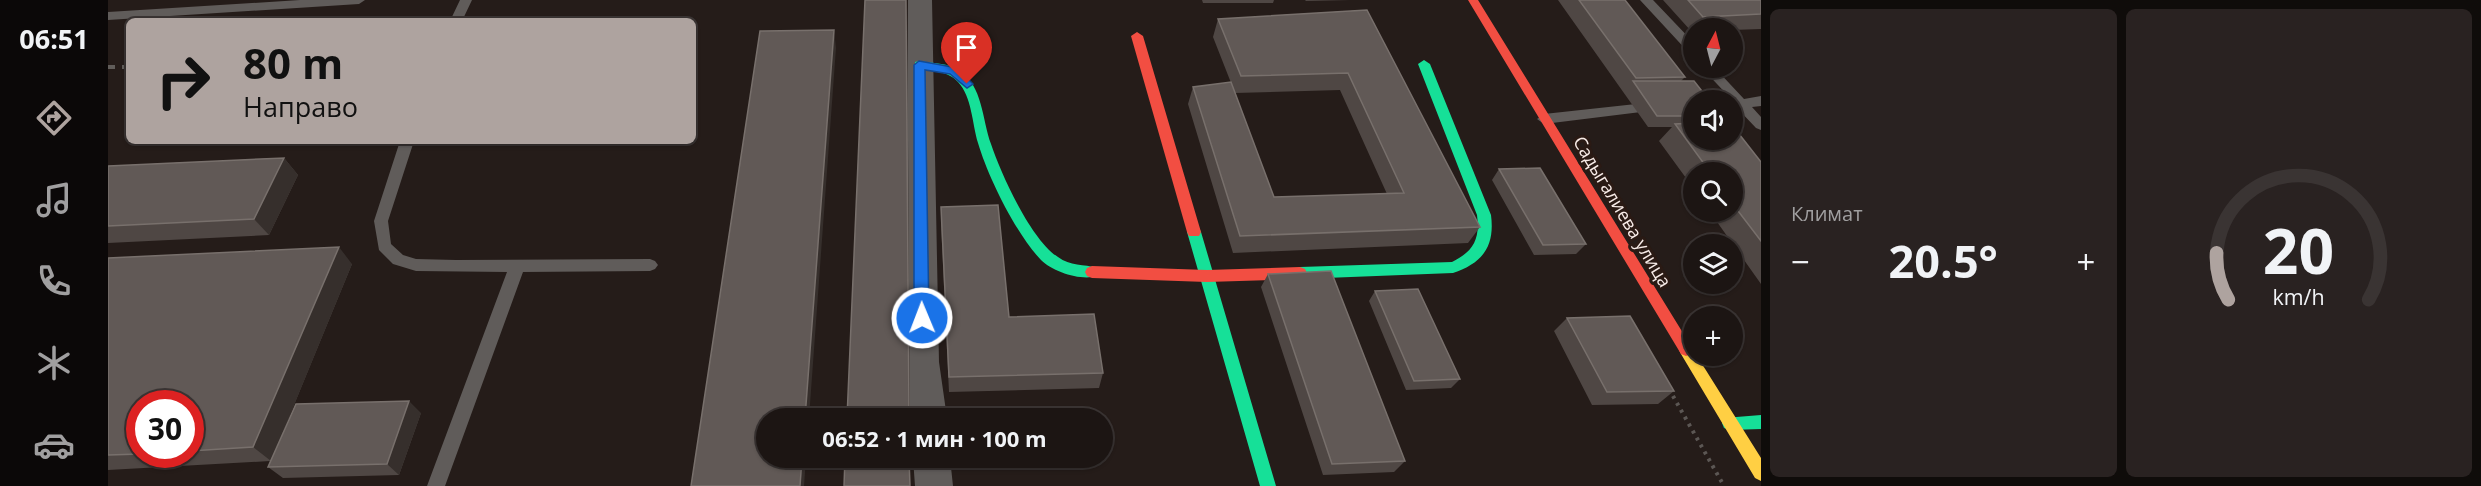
<!DOCTYPE html>
<html lang="ru">
<meta charset="utf-8">
<style>
body{margin:0;font-family:"Open Sans",sans-serif;background:#292221;color:#f1f3f6;height:100vh;display:flex;flex-direction:column;font-size:22px;white-space:nowrap}
*{box-sizing:border-box;margin:0}
p{font-size:20px;color:#a09fa0}
.icon{flex:none;width:33px;height:33px;fill:none;stroke:currentColor;stroke-width:2;stroke-linecap:round;stroke-linejoin:round}
.map{position:relative;flex:1;overflow:hidden}
.drawer{display:flex;flex-direction:column;gap:9px;padding:9px;background:#0f0c0a;width:720px}
.drawer>*{flex:none}
.hud{position:absolute;left:18px;top:18px;width:570px;height:126px;border-radius:9px;box-shadow:0 2px 4px #0004,0 0 0 2px #3a3433;background:#aea39f;color:#111;overflow:hidden}
.needle{width:39px;rotate:7deg}
.fabs{position:absolute;left:1575px;top:18px;display:grid;gap:12px}
.fabs a{display:grid;place-items:center;width:60px;height:60px;border-radius:50%;background:#1c1513;box-shadow:0 2px 4px #0004,0 0 0 2px #3a3433;font-size:30px}
.speed{position:absolute;left:18px;top:390px;display:flex;gap:12px;font-size:30px;font-weight:700;text-align:center}
.speed>*{display:grid;place-content:center;width:78px;height:78px;border-radius:50%;background:#1c1513;box-shadow:0 2px 4px #0004,0 0 0 2px #3a3433;line-height:1}
.speed .limit{border:9px solid #d22;background:#fff;color:#111}
.pin{position:absolute;display:grid;place-items:center;width:51px;height:51px;color:#fff;margin:-62px -26px;border-radius:50% 50% 50% 0;rotate:-45deg;box-shadow:0 0 6px #0007}
.pin .icon{rotate:45deg}
.me{position:absolute;width:66px;margin:-33px;rotate:359deg;stroke-linejoin:round;filter:drop-shadow(0 0 4px #0008)}
.turn{display:flex;align-items:center;gap:21px;height:126px;padding:0 18px;font-size:27px}
.turn .icon{width:78px;height:78px;stroke-width:2.5}
.turn b{display:block;font-size:42px;line-height:51px}
.big{font-size:45px;font-weight:700;line-height:1.1}
.drawer .widget{flex:1;display:flex;flex-direction:column;justify-content:center;gap:9px;min-width:0;padding:0 21px;border-radius:9px;background:#292221}
.drawer .dial{align-items:center;gap:0}
.dial svg{height:156px;overflow:visible;fill:none;stroke:#3a3433;stroke-width:7;stroke-linecap:round;text-anchor:middle}
.dial text{fill:#f1f3f6;stroke:none}
.heat{display:flex;justify-content:space-between;align-items:center;font-size:33px;direction:ltr}
.drawer .tiles{flex:1;display:grid;gap:9px;grid-template-columns:repeat(2,1fr)}
.trip{position:absolute;left:648px;top:408px;width:357px;height:60px;border-radius:30px;background:#1c1513;box-shadow:0 2px 4px #0004,0 0 0 2px #3a3433;font-weight:700;line-height:60px;text-align:center}
main{display:flex;flex:1;min-height:0}
.tab-bar{display:flex;flex-direction:column;width:108px;justify-content:space-around;align-items:center;background:#0b0808;color:#a09fa0}
.tab-bar .icon{width:42px;height:42px}
.tab-bar .current{color:#aea39f}
.tab-bar b{font-size:27px;color:#f1f3f6}
.map>svg:first-child{display:block}
</style>
<main>
<nav class="tab-bar">
<b>06:51</b>
<svg class="icon current" aria-label="directions" viewBox="0 0 24 24"><path d="M12 3l9 9-9 9-9-9zM9 14v-3h6M13 9l2 2-2 2"/></svg>
<svg class="icon" aria-label="music" viewBox="0 0 24 24"><path d="M9 18V5l10-2v13"/><circle cx="6" cy="18" r="3"/><circle cx="16" cy="16" r="3"/></svg>
<svg class="icon" aria-label="phone" viewBox="0 0 24 24"><path d="M5 4h4l2 5-3 2q2 4 5 5l2-3 5 2v4C11 20 4 13 5 4z"/></svg>
<svg class="icon" aria-label="climate" viewBox="0 0 24 24"><path d="M12 3v18M4 7l16 10M4 17L20 7"/></svg>
<svg class="icon" aria-label="car" viewBox="0 0 24 24"><path d="M5 17H2v-5l4-1 3-4h7l3 4 3 1v5h-3M9 17h6M6 11h13"/><circle cx="7" cy="17" r="2"/><circle cx="17" cy="17" r="2"/></svg>
</nav>
<div class="map">
<svg width="1653" height="486" viewBox="0 0 1653 486">
<rect width="100%" height="100%" fill="#251c19"/>
<g fill="none" stroke-linecap="round" stroke-linejoin="round">
<path stroke="#5c5754" stroke-width="4" stroke-dasharray="3 5" stroke-linecap="butt" d="M1561,389L1616,486"/>
<path fill="#605c5a" fill-rule="evenodd" d="M192,0H257L251,4L0,20V12Z
M352,0H364L354,21H342Z
M1532,0H1545L1586,43V55L1582,54Z
M1594,68H1607L1636,99L1653,96V106L1644,107L1653,117V130L1648,128L1630,109H1624V100Z
M1528,104L1535,109L1533,112L1436,124L1429,119L1436,114Z
M292,141H306L280,221L283,244L295,255L308,259L348,260L542,259L547,261L550,265L547,269L542,271L415,272L337,486H319L399,272L308,271L285,264L271,250L266,221Z"/>
<path fill="#605c5a" fill-rule="evenodd" d="M800,0H824L831,362L839,418H803L797,362Z
M805,458H842L845,486H807Z"/>
<path fill="#16e098" fill-rule="evenodd" d="M1316,60L1322,64L1383,215C1387,246 1375,263 1345,273L1192,279L1187,277L1185,273L1187,269L1192,267L1344,262C1366,251 1372,239 1369,215L1310,64Z
M811,61C824,63 840,63 851,70C875,86 874,119 883,144C893,174 923,240 950,257C962,266 976,264 989,268L991,272L989,276C973,281 945,272 933,260C908,234 880,177 870,143C864,123 864,97 850,82C838,69 822,72 807,68V62Z
M1086,227L1091,228L1093,232L1168,486H1152L1079,232L1081,228Z
M1653,415V429L1622,430L1616,428L1614,423L1616,418Z"/>
<path fill="#ffcf43" fill-rule="evenodd" d="M1578,344L1583,346L1586,356H1589L1653,458V481L1647,478L1573,354L1571,350L1573,346Z"/>
<path fill="#f24e42" fill-rule="evenodd" d="M1360,0H1370L1583,346L1585,350L1583,354L1578,356L1573,354Z
M1029,32L1035,36L1093,232L1091,236H1081L1079,232L1023,36Z
M984,266L1099,270L1192,267L1197,269L1199,273L1197,277L1192,279L1099,282L984,278L979,276L977,272L979,268Z"/>
<path stroke="#615d5a" stroke-width="4" stroke-dasharray="7 7" stroke-linecap="butt" d="M0,67H21"/>
</g>
<path fill="#4f4744" fill-rule="evenodd" d="M1094,0H1166L1165,3H1095Z
M1197,0H1242L1198,1Z
M1450,0H1517L1577,77L1573,81L1586,100V140L1653,162V284L1602,212H1624V172H1586V189L1551,141L1564,127H1540Z
M1555,0H1653V29L1624,30V28H1586V31H1583Z
M1259,10L1372,227L1360,243L1125,253L1080,104L1085,87L1166,197L1279,194L1232,90L1127,93L1105,37L1110,19Z
M176,158L190,175L161,235L0,243V166Z
M1391,169L1478,244L1468,254L1426,255L1384,180Z
M833,207L901,317L995,373L991,388L841,392L833,223Z
M0,258L244,264L167,451L313,413L291,475L175,478L160,467L162,461L0,470ZM32,404H82V454H32Z
M1160,274L1297,461L1286,472L1215,475L1153,287Z
M1267,291L1352,379L1343,388L1298,390L1261,301Z
M1459,318L1566,391L1550,404L1484,405L1446,331Z"/>
<path fill="#362f2c" d="M799,0L802,418H801Z
M726,30L728,48L701,418H697Z
M176,158L190,175L161,235L146,219Z
M231,247L244,264L163,461L145,447Z
M301,401L313,413L291,475L279,464Z
M694,458H698L696,486H692Z"/>
<path fill="#615956" stroke="#78706c" stroke-width="1.5" d="M757,0H798L801,418H739Z
M1471,0H1517L1577,77L1528,78Z
M1580,0H1653V14L1595,17Z
M1259,10L1372,227L1132,236L1085,87L1123,82L1166,197L1296,193L1240,73L1133,76L1110,19Z
M726,30L697,418H658V458H694L692,486H583L652,31Z
M1525,81H1586L1601,100H1586V116H1549Z
M1586,123V140H1624V125L1653,162V241L1624,203V172H1602L1567,124Z
M176,158L146,219L0,226V166Z
M1432,168L1478,244L1435,245L1391,169Z
M890,205L901,317L986,314L995,373L841,377L833,207Z
M231,247L145,447L82,451V404H32V454L0,455V258Z
M1223,271L1297,461L1224,464L1160,274Z
M1310,289L1352,379L1306,381L1267,291Z
M1522,316L1566,391L1499,392L1459,318Z
M301,401L279,464L160,467L188,404Z
M737,458H801L802,486H736Z"/>
<path fill="#1a73e8" stroke="#114b97" stroke-width="1.5" d="M811,61L850,68L865,84L859,88L842,74L817,70L821,318L814,324L806,318V65Z"/>
<g text-anchor="middle" stroke-width="6" stroke-linejoin="round" paint-order="stroke">
<g font-size="18" fill="#f7ebe7" stroke="#2a1a14">
<text transform="translate(1514 212) rotate(59)" y="6">Садыгалиева улица</text>
</g>
</g>
</svg>
<div class="fabs">
<a><svg class="needle" viewBox="-14 -14 28 28"><path d="M0-13l5 13h-10z" fill="#e53935"/><path d="M0 13l5-13h-10z" fill="#a09fa0"/></svg></a>
<a><svg class="icon" aria-label="sound" viewBox="0 0 24 24"><path d="M4 9h4l5-4v14l-5-4H4zM17 9q2 3 0 6"/></svg></a>
<a><svg class="icon" aria-label="search" viewBox="0 0 24 24"><circle cx="10" cy="10" r="6"/><path d="M15 15l6 6"/></svg></a>
<a><svg class="icon" aria-label="layers" viewBox="0 0 24 24"><path d="M12 4l9 5-9 5-9-5zM3 14l9 5 9-5"/></svg></a>
<a>+</a>
</div>
<div class="speed"><div class="limit">30</div></div>
<div class="pin" style="left:859px;top:84px;background:#d93025"><svg class="icon" aria-label="arrive" viewBox="0 0 24 24"><path d="M6 21V4h12l-3 4 3 4H6"/></svg></div>
<svg class="me" style="left:814px;top:318px" viewBox="-20 -20 40 40"><circle r="17" fill="#1a73e8" stroke="#fff" stroke-width="3"/><path d="M0-11L8 9 0 5-8 9z" fill="#fff"/></svg>
<div class="trip">06:52 · 1 мин · 100 m</div>
<div class="hud">
<div class="turn"><svg class="icon" aria-label="right" viewBox="0 0 24 24"><path d="M7 20v-9h11M14 6l5 5-5 5"/></svg><div><b>80 m</b>Направо</div></div>
</div>
</div>
<section class="drawer">
<div class="tiles">
<div class="widget"><p>Климат</p>
<div class="heat"><a>−</a><b class="big">20.5°</b><a>+</a></div>
</div>
<div class="widget dial"><svg viewBox="0 0 100 80">
<path d="M14 69A42 42 0 1 1 86 69"/>
<path d="M14 69A42 42 0 0 1 8 45" stroke="#aea39f"/>
<text x="50" y="56" font-size="32" font-weight="700">20</text>
<text x="50" y="72" font-size="11">km/h</text>
</svg></div>
</div>
</section>
</main>
